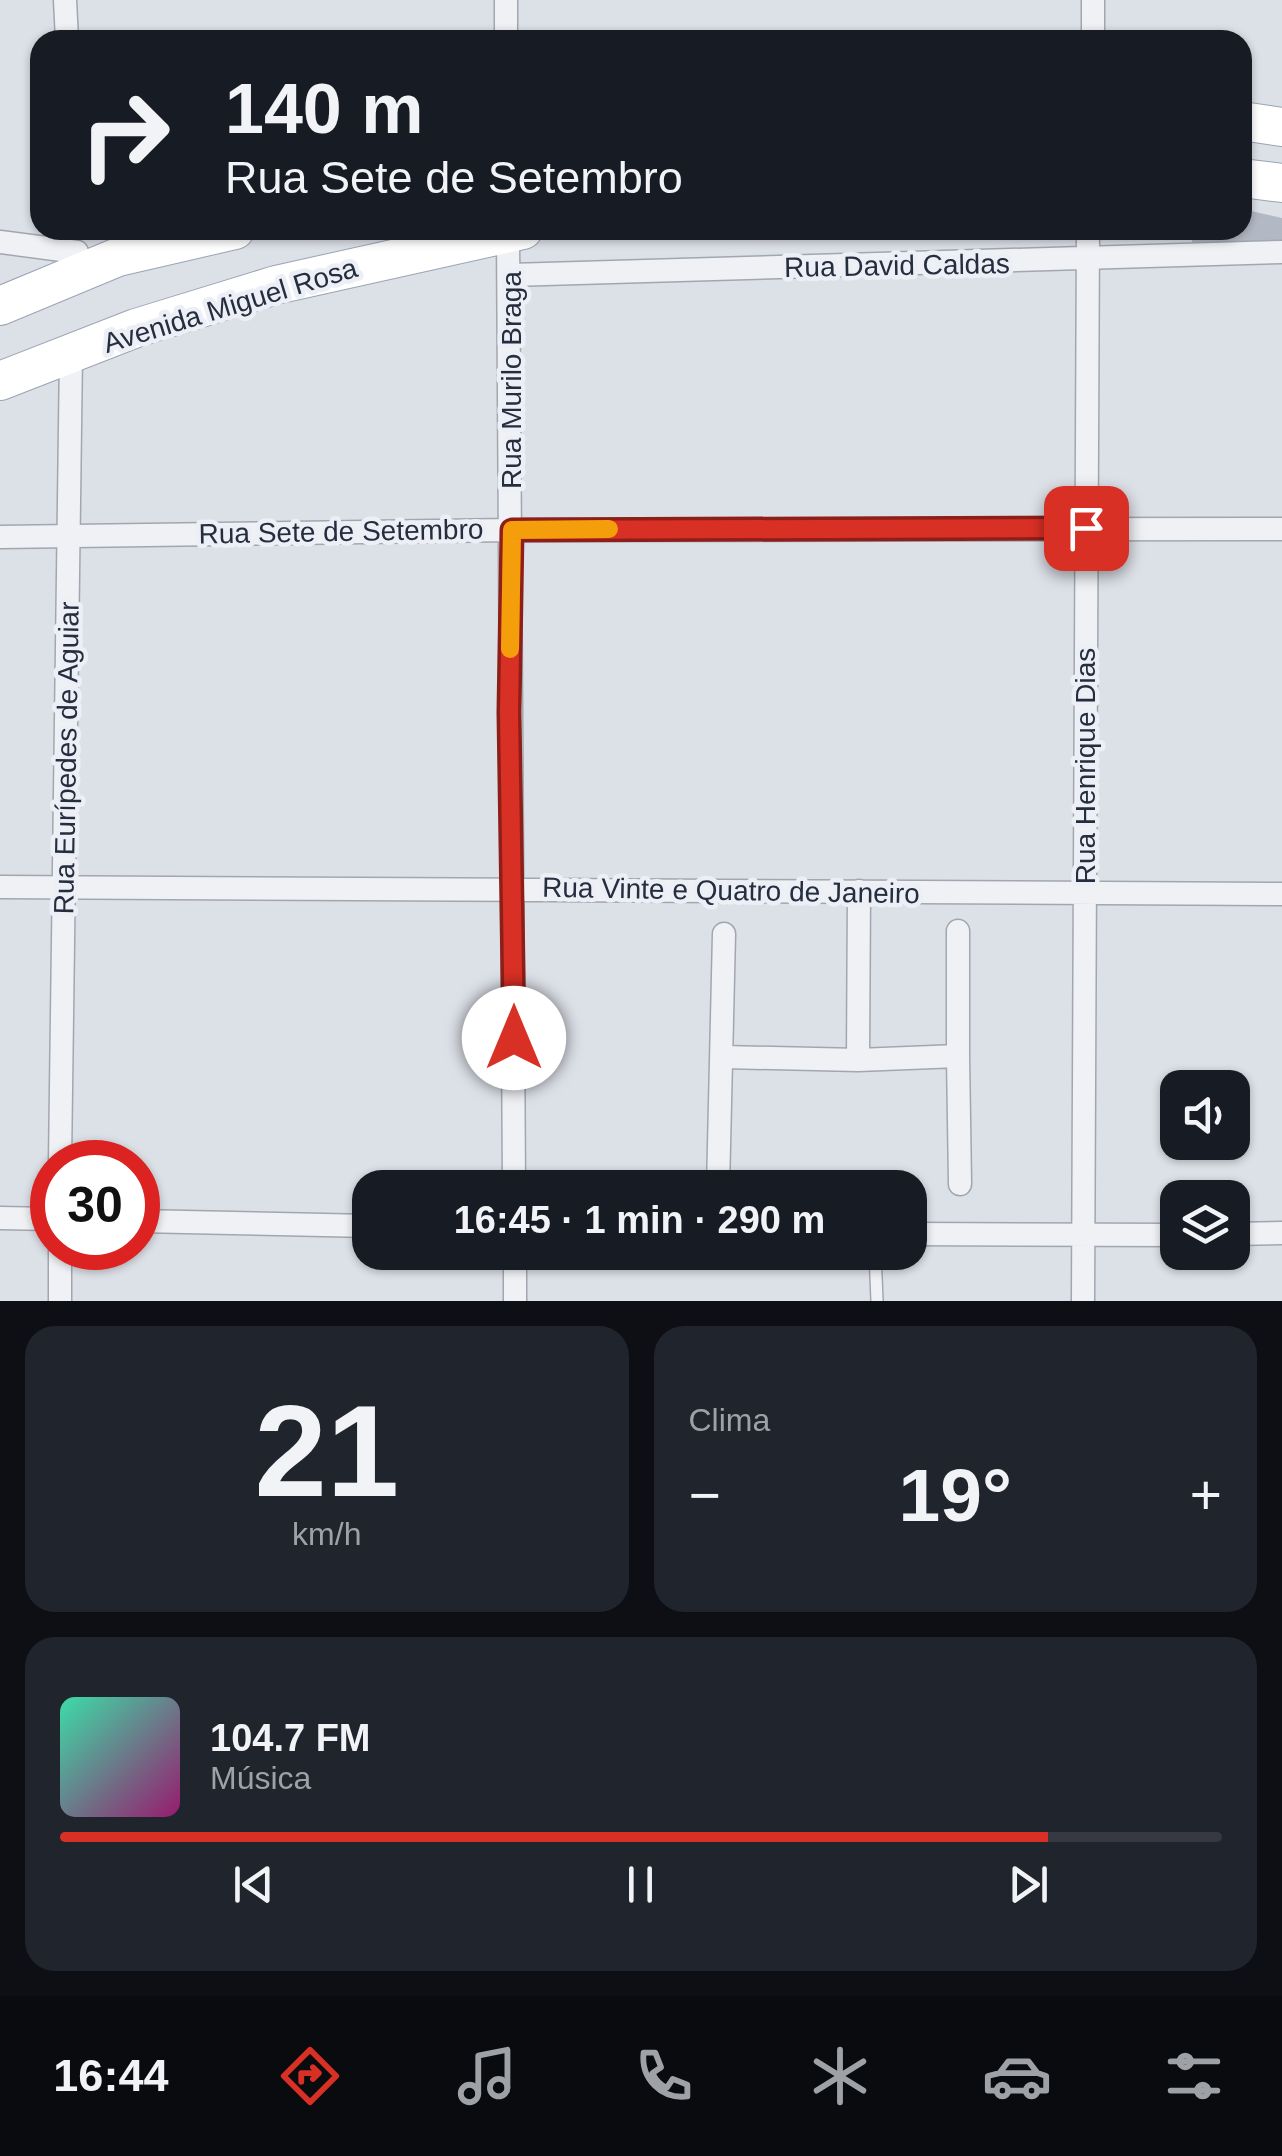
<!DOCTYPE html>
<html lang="pt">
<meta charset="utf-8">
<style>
body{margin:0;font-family:Helvetica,sans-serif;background:#20242c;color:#f1f3f6;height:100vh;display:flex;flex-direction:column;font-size:38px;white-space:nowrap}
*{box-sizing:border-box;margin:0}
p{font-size:32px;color:#9ea1a6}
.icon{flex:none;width:55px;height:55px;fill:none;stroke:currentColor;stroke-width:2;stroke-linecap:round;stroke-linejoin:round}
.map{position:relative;height:1301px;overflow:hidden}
.details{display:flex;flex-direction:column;gap:25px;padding:25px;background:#0d0f14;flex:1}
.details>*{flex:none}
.guide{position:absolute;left:30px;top:30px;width:1222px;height:210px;border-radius:30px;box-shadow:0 2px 8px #0004;background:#171b24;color:#f1f3f6;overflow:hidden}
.controls{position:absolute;left:1160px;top:1070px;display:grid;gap:20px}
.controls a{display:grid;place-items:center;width:90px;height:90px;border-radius:20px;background:#171b24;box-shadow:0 2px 8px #0004;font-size:50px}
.speed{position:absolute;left:30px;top:1140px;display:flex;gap:20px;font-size:50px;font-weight:700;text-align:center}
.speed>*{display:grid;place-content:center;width:130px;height:130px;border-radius:50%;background:#171b24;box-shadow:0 2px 8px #0004;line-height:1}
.speed .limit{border:15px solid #d22;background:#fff;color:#111}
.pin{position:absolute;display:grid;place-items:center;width:85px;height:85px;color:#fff;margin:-42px;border-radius:20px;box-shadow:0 5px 15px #0006}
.me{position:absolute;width:110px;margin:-55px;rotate:0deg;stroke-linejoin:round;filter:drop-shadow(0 0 8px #0008)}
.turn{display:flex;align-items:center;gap:35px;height:210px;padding:0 30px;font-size:45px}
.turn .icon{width:130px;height:130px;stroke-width:2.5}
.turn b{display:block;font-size:70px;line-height:85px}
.big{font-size:75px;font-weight:600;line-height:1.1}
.details .tile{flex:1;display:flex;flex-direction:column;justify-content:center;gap:15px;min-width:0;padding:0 35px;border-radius:30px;background:#20242c}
.details .dial{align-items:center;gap:0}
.dial b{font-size:130px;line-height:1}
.song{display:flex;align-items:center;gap:30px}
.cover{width:120px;height:120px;border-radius:15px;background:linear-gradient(135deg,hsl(160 70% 55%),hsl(320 70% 35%))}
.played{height:10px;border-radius:5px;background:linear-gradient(90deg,#d93025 85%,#363941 85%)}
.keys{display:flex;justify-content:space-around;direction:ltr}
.heat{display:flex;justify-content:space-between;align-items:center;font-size:55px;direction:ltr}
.details .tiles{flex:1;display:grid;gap:25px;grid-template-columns:1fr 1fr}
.tile:last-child{grid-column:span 2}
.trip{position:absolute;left:352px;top:1170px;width:575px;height:100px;border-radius:30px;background:#171b24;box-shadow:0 2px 8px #0004;font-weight:600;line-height:100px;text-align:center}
.dock{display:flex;height:160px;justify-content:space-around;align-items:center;background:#090b0e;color:#9ea1a6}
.dock .icon{width:70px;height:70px}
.dock .current{color:#d93025}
.dock b{font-size:45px;color:#f1f3f6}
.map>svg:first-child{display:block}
</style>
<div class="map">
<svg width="1282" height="1301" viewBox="0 0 1282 1301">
<rect width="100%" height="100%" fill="#dce0e7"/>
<path fill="#b3b9c4" d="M1242,209L1282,218V243L1192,247V230H1242Z"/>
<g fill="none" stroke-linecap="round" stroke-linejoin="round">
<g stroke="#a1a7b1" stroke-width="14">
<path id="service" d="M875,1252L877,1301"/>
</g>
<g stroke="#a1a7b1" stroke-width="25">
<path id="minor" d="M65,0L67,40
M506,0V40
M1093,40V0
M508,233L514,1188
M0,242L77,252
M511,275L1282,252
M0,537L512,530L1282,529
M0,887L1282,894
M958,931V1056
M724,1057L858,1060L859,891
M858,1060L958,1056L960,1184
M60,1162L71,354
M718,1188L724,934
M0,1218L52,1219
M138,1221L370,1226
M910,1234L1178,1235
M1232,1234L1282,1233
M60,1248V1301
M515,1252V1301
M1083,1301L1088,230"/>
</g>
<g stroke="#9ba3b4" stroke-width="40">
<path id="primary" d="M1242,121L1282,127
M1242,178L1282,183
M0,306L118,257L235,230
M0,381L136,328L276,285L523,230"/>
</g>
<use href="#service" stroke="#eff1f5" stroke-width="11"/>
<use href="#minor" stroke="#eff1f5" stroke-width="22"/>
<use href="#primary" stroke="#fff" stroke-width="38"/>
</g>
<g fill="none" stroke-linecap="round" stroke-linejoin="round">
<g stroke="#8d1f18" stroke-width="25">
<path id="route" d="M514,1038L509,712L512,530L1086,528"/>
</g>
<use href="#route" stroke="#d93025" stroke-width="18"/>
<path stroke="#f59e0b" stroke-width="18" d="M510,649L512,530L609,529"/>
</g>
<g text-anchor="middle" stroke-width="9" stroke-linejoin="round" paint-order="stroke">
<g font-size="28" fill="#252d3e" stroke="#eceff5">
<text transform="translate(897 265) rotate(-1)" y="10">Rua David Caldas</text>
<text transform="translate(230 305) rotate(-17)" y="10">Avenida Miguel Rosa</text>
<text transform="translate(511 380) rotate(-90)" y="10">Rua Murilo Braga</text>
<text transform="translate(341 531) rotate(-1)" y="10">Rua Sete de Setembro</text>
<text transform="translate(66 758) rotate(-89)" y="10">Rua Eurípedes de Aguiar</text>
<text transform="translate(1085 766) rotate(-90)" y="10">Rua Henrique Dias</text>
<text transform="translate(731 890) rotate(1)" y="10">Rua Vinte e Quatro de Janeiro</text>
</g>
</g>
</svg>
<div class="controls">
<a><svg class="icon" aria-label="sound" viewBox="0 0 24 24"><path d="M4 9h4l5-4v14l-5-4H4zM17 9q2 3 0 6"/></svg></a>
<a><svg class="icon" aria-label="layers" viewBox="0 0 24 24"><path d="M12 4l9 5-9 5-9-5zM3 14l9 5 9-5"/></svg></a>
</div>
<div class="speed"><div class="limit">30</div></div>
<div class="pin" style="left:1086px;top:528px;background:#d93025"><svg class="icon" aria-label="arrive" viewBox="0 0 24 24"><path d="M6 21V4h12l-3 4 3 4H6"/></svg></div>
<svg class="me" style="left:514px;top:1038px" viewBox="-20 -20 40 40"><circle r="19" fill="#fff"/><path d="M0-13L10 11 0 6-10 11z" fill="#d93025"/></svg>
<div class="trip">16:45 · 1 min · 290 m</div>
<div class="guide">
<div class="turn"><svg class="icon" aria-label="right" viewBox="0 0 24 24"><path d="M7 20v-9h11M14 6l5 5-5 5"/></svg><div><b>140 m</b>Rua Sete de Setembro</div></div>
</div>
</div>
<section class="details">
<div class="tiles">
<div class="tile dial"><b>21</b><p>km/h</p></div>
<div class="tile"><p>Clima</p>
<div class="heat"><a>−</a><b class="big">19°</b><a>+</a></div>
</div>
<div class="tile">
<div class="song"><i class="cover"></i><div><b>104.7 FM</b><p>Música</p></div></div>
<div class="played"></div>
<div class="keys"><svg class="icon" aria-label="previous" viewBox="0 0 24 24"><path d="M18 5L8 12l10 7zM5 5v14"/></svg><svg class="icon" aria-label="pause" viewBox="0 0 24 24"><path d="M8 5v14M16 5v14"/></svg><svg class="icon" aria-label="next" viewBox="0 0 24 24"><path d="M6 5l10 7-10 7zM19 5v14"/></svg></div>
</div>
</div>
</section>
<nav class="dock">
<b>16:44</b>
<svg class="icon current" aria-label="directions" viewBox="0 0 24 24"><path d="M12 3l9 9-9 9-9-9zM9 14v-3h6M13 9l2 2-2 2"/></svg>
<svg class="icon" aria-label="music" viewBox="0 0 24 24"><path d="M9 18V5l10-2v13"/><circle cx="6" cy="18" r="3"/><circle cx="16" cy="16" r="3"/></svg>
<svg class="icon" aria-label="phone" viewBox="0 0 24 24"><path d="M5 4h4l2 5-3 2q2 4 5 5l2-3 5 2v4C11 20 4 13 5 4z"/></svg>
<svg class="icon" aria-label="climate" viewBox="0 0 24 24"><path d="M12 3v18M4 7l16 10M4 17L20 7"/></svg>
<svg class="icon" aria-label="car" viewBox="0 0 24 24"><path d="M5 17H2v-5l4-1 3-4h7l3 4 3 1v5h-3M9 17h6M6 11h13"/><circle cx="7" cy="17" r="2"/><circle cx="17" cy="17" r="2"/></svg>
<svg class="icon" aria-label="filters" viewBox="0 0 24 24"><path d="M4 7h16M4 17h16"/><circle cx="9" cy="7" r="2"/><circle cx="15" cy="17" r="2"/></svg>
</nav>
